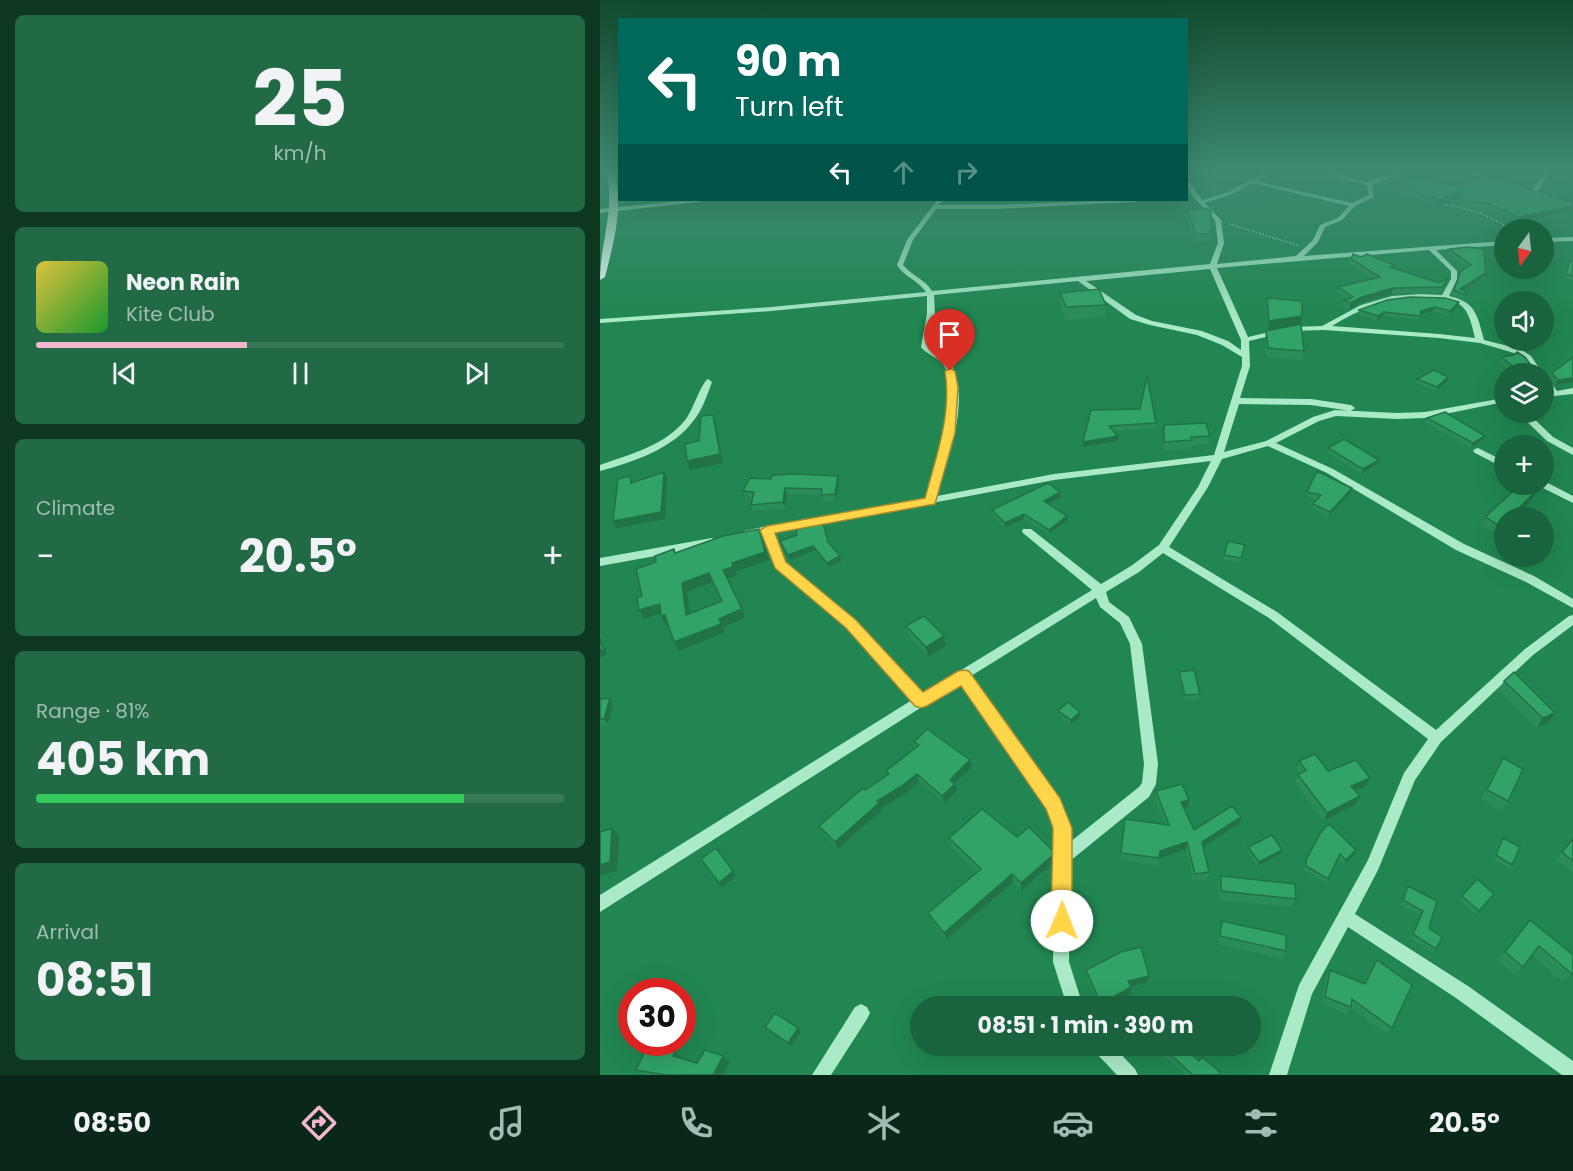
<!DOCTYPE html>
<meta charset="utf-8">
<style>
body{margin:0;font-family:Poppins,sans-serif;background:#226a45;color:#f1f3f6;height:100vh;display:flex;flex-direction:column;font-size:22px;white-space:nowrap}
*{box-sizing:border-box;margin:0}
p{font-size:20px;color:#9fbdb0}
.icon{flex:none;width:33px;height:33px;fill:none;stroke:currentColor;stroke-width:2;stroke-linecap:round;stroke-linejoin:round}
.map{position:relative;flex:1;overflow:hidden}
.sheet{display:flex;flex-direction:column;gap:15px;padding:15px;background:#0e3722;width:600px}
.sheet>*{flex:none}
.guide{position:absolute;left:18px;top:18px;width:570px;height:183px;border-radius:0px;box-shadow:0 6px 24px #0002;background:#00695c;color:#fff;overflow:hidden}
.needle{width:39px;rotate:195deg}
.buttons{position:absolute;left:894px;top:219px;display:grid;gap:12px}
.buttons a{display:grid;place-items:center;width:60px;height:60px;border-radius:50%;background:#19643e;box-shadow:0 6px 24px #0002;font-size:30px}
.speed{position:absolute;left:18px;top:978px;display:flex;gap:12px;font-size:30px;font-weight:700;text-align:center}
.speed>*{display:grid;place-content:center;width:78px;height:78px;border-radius:50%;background:#19643e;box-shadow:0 6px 24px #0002;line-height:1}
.speed .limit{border:9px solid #d22;background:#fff;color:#111}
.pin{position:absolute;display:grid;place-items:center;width:51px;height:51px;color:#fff;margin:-62px -26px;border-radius:50% 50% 50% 0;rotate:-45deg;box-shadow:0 0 6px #0007}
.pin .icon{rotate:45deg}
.me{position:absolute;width:66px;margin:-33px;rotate:1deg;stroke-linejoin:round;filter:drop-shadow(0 0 4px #0008)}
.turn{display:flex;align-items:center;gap:21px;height:126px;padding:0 18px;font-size:27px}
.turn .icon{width:78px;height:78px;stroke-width:2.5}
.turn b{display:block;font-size:42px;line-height:51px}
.lanes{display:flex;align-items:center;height:57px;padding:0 18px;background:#0003;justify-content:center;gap:30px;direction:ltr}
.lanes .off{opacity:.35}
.big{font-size:45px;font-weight:700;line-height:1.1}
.sheet .widget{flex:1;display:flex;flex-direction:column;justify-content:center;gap:9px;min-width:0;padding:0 21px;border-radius:9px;background:#226a45}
.sheet .dial{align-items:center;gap:0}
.dial b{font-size:78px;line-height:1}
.song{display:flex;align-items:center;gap:18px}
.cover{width:72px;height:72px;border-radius:9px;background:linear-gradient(135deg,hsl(50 70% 55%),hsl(130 70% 35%))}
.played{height:6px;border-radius:3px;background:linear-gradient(90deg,#f3b6cf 40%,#377858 40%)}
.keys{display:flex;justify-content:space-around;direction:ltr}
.heat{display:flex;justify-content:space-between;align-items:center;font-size:33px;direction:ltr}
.charge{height:9px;border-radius:4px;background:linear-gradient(90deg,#34c759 81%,#377858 0)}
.trip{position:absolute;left:310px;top:996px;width:351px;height:60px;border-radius:30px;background:#19643e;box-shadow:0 6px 24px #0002;font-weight:700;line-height:60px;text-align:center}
.menu{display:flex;height:96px;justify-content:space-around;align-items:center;background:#0a2819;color:#9fbdb0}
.menu .icon{width:42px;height:42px}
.menu .selected{color:#f3b6cf}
.menu b{font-size:27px;color:#f1f3f6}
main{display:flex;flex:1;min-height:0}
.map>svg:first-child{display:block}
</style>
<main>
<section class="sheet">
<div class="widget dial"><b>25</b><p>km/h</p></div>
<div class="widget">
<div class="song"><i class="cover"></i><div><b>Neon Rain</b><p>Kite Club</p></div></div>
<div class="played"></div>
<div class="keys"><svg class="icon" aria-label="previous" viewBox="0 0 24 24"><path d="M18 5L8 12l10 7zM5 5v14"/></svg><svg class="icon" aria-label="pause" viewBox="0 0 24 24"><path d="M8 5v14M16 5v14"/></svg><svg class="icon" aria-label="next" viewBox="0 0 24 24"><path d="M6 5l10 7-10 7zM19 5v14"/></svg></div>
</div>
<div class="widget"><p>Climate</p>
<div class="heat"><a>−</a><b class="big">20.5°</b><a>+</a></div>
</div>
<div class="widget"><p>Range · 81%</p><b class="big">405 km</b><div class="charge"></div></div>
<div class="widget"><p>Arrival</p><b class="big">08:51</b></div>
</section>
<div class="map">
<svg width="973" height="1075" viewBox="0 0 973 1075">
<rect width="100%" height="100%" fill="#218652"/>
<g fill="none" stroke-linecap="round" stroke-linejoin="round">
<path stroke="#aaeac8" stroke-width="1.5" stroke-dasharray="1.5 2" stroke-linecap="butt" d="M840,203L878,212L914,230
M629,224L697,245"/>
<path fill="#aaeac8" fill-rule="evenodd" d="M667,171H674L656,181L752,203L769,195L766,185L712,171H721L768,182L797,171H805L772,185L774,197L755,206L742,220L725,227L718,242L704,256L904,241V245L836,250L857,271V279L849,296C876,302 877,315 884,340L920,349L931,356L943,374H935L925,360L914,353L880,343L839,338L724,330L691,331L649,341L650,366L640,398L711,399L751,405L755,408L751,411L711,405L639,404L624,452L666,441L713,417L735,410L797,413L825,412L904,398V402L825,418L797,419L736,416L719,421L676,443L733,469L864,544L934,576L973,599V608L926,582L856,550L727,473L668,446L622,459L608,487L569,547L677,612L836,730L925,649L969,616L973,615V625L933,655L841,742L815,780L778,870L755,914L868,986L973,1061V1075H962L856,998L748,927L712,994L687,1075H669L699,985L768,860L804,773L828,739L669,618L563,553L539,572L506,592L509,602L529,617L542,644L558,764L556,784L549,797L470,861L469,962L483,1006H467L453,962L456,829L447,808L361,682L0,912V895L312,700L247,627L176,568L163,535L148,538L143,534L144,531L167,526L326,498C336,467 363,394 343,364C338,357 327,355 321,347L327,314V296L171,311L0,323V319L171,307L326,292C318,280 304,277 297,265L307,240L337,200H343L339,205H398L511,200H539L536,202L398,209H336L313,240L303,265C312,276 325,279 332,291L610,264L618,243L615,220L593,197L586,185V177L602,200L626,193L647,182V180H651ZM652,183L749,206L738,218L720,225L713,240L696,256L617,264L624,243L621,220L605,203L630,195ZM829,250L851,271V279L842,295L821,294L792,296L761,305L722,326L691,327L648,337L617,268ZM610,269L641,340V350L628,341L602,331L552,321L536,315L486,281ZM478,281L530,319L550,325L597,335L622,345L642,357V366L614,455L454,474L337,496C348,460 371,398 351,364C346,355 335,354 329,347L335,314L334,295ZM821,298C859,300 867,299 875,338L839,334L732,326C760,308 788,299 821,298ZM611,461L598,487L559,545L531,566L501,584L431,529H423L422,531L423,533L492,590L322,694L255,621L185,563L173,533L454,480ZM496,598L500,607L520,623L530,644L544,764L542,783L539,787L470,842V829L458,799L371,676Z
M865,171H873L899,180L894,181Z
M945,171H951L936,193H932L931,192Z
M88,200H102L99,202L0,213V209Z
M973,237V241L944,242V238Z
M944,377H947L957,391L973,388V394L944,397V393L949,392L944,384Z
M108,379L112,382C107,395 103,409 94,420C73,449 33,462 0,471V465C30,454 65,446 86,419C93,410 101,383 108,379Z
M917,412H927L953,437L973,448V455L947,441Z
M878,448L904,461V468L875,453L873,451L875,449Z
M944,481L973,496V503L939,486L937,484H944Z
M112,538L117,542L116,545L0,566V558Z
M261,1004L267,1007L270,1013L267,1019L231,1075H212L255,1007Z
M492,1046H513L535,1069L538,1075H517L495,1052Z"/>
<path fill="#eefef6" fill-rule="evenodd" d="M6,171H14C24,207 14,241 5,277L0,280C0,242 16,209 6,171Z"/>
</g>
<path fill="#2a8c59" d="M797,186L858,187L973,203V210L916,222L889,209L865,207L859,197L838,206L795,191Z
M587,210L610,234V241H595L586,216Z
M849,249L886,276L884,280L882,278L863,291L867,293L864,299L852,295L861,271L867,267L848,253Z
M751,259L794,268L839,283L848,278L846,283L841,293L791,294L760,303L749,309L743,306L744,301L747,299L737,292L738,287L773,279L750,264Z
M970,260L973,262V280L965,278Z
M460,293L506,305V317L466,320L461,305Z
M667,298L702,316L701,324L704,351L702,360L666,357L665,340L666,331L668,330L666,307Z
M859,302L858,306L849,316L833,311L820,315L819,320L783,316L777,321L758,314L759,310Z
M901,357L933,368L931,373L914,374L899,362Z
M973,357L955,385L950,378L952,373Z
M817,379L847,382L836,391L816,383Z
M540,409L556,423V428L513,431L518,436V441L483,447V442Z
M827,418L885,436L883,440L871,448L826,423Z
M564,425L610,436L609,444L592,445L591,449L563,451Z
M728,448L777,464L762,474L727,453Z
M238,476L239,482L236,500L223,501L221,495L187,494L185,508L153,511L151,505L153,498L145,497L143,491L171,479Z
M460,492L461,497L448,504L467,516V521L449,534L424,519L405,528L393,515L392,510Z
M707,492L750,493L729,516L712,509L713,504L717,500L706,496Z
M934,497L913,518H904L895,532L881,525L885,517Z
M180,541L228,542L241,561L228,567L215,550L190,560Z
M645,545L640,563L623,560L624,555Z
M306,626L344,636L346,646L328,657L308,636Z
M579,672L600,694L599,699L585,700L579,677Z
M904,681L949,722L937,728L899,690Z
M0,699L13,703L8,724L0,725Z
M458,711L480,717L471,725L459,715Z
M314,742L370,760L372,767L355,784L357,791L344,803L319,781L305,794L281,808L282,810L238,849L223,833L219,826L265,790L288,775L286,771L316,747Z
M903,758L908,801L901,811L881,799L897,767Z
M699,761L728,771L770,778L766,786L755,791L756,804L724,821L695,783L698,775L700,773L697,769Z
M556,791L589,800L588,807L584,809L594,830L641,817L639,824L603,847L609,872L608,879L593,881L586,849L559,858L558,865L521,860L525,819L565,825L555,799Z
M721,832L754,855L744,864L738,859L726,883L704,870V865L706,860Z
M417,837L453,863L421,891L413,882L346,940L331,920L328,913L377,872L351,846L349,838Z
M903,838L912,865L909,869L893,859L900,842Z
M973,838V873L956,859Z
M648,847L682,850L680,854L657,866L647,851Z
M621,876L696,899L692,907L619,900L618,885Z
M808,886L837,901L829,928L836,949L833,953L810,938L821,915L800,905L805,890Z
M894,894L876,915L859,900L862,896Z
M930,920L972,974L963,982L932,955L923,967L915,975L898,960Z
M622,921L686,951L683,959L618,944L619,929Z
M777,960L792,1028L787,1035L751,1007L746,1014L721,1003L726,977L730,970L764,983Z
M486,970L548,982L531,987V994L507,1006H499L486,977Z
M165,1027L198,1028L201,1032L191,1046L168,1030Z
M553,1046H582L599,1061L618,1075H586Z
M123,1056L130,1062L123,1075H43L36,1070L82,1058V1059L97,1063Z"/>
<path fill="#227248" d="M684,171H697L664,180L665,176Z
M861,192L859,197L838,206L839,200Z
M973,206V210L916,222L918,217Z
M884,274L882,278L859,293L860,289Z
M793,288L791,294L760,303L749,309L750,303L762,297Z
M859,302L858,306L849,316L850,311Z
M835,307L833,311L819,315L821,311Z
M784,312L783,316L777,321L778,316Z
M702,316L701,324L668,330L669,321Z
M933,368L931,373L916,374L918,370Z
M848,377L847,382L836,391L837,387Z
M973,378V382L955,385L958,380Z
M113,415L116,424L123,463L90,470L87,461L120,454Z
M518,436V441L483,447V442Z
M885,436L883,440L871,448L873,443Z
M779,460L777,464L762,474L763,469Z
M64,472L67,479L65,519L17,528L13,521Z
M238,476L239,482L236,500L235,494Z
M185,488L187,494L185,508L183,502Z
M752,488L750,493L729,516L730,512Z
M938,489L934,497L919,513L913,518H907Z
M460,492L461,497L444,506V501Z
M424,514V519L405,528V523Z
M467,516V521L449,534V530Z
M904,520V524L895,532L898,525Z
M159,529L169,560L135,572L132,563Z
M213,546L215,550L190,560L188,555Z
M240,556L241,561L228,567L227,563Z
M133,567L137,575L127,579L123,570Z
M109,573L113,582L87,592L91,623L86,615L82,583Z
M60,604L64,612L44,619L39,610Z
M142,609L145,618L123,627L125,632L79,651L74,642L119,619Z
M65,615L70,624L66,625L61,616Z
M344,636L346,646L328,657L326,647Z
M0,637L7,654L0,657Z
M10,698L13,703L8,724L4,719Z
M480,712V717L471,725V720Z
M955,713L949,722L937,728L943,718Z
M370,760L372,767L351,787L350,780Z
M317,774L319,781L305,794L281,808L282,810L238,849L235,842L277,801Z
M770,778L766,786L748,794L751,786Z
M355,784L357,791L344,803L342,796Z
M760,796L756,804L724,821L727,813Z
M589,800L588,807L579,810L581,802Z
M641,817L639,824L600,849L602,842Z
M12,828L19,837L17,871L0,875V865Z
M587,842L586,849L559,859L560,851Z
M682,850L680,854L657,866L659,862Z
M756,850L754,855L744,864L746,860Z
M453,851V863L421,891V883Z
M133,871L136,876L122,887L119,883Z
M412,874L413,882L346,940L344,933Z
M549,976L548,982L528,988V981Z
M531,987V994L507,1006H501V1004Z
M198,1028L201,1032L191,1046L188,1043Z
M75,1052L82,1058L81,1062L73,1056Z
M123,1056L130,1062L123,1075H113Z"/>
<path fill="#31a367" stroke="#227248" stroke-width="1.5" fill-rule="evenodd" d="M673,171H684L665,176Z
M886,175L973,203V206L918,217L891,204L867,201L861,192L839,200L797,186L816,176L858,187Z
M607,208L611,211L610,234H596L587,210Z
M868,247L884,249L886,276L884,274L860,289L867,293L866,295L854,290L861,271L871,265L849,249Z
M753,254L761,257L767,254L794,265L790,267L839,283L848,278L842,287L793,288L762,297L750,303L744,301L753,297L738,287L780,277L751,259Z
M970,260L973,262V276L966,274Z
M499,289L506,305L466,307L460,293Z
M810,297L845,298L859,302L850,311L835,307L821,311L820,316L784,312L778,316L759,310L787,300Z
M667,298L702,301V316L669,321Z
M701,324L704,351L668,348L666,331Z
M917,352L925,357L933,368L918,370L901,357L914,355Z
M973,357V378L958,380L952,373Z
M834,370L848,377L837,387L817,379Z
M547,376L556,423L509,426L518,436L483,442L491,410L540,409Z
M845,412L885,436L873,443L827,418Z
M113,415L120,454L87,461L85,444L99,441L101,416Z
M606,423L610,436L591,437L592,440L564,442V425Z
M744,439L779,460L763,469L728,448Z
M717,471L752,488L730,512L713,504L721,495L707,492Z
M64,472L61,512L13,521L18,479L30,476L31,483Z
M194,474L238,476L235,494L221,495L222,489L185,488L183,502L151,505L154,492L143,491L150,478L171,479L172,475Z
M448,483L460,492L444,501L467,516L449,530L424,514L405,523L392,510Z
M921,484H927L938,489L922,505L907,518H904V520L898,525L885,517Z
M223,523L228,542L240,556L227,563L213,546L188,555L180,541L197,535L196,530Z
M159,529L165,552L132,563L133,567L123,570L142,609L119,619L121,624L74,642L65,615L61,616L60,604L39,610L37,597L42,596L36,569L56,562L55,556L74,549L75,553L123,536ZM109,573L122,601L86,615L82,583Z
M628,541L645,545L641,558L624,555Z
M324,616L344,636L326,647L306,626Z
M0,640L4,649L0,651Z
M594,670L600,694L585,695L579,672Z
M914,672L955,713L943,718L904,681Z
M10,698L4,719H0V699Z
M468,702L480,712L471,720L458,711Z
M327,729L370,760L350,780L355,784L342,796L317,774L302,786L277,801L279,803L235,842L219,826L263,788L265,790L289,774L286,771L319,745L314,742Z
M715,754L728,771L756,760L770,778L751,786L760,796L727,813L698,775L706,770L699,761Z
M903,758L923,769L908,801L887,790Z
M582,784L589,800L581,802L594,830L632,806L641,817L602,842L609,872L595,874L587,842L560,851L559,858L521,853L525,819L569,825L556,791Z
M382,809L417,837L429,827L453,851V855L421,883L412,874L344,933L328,913L381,869L349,838Z
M729,824L756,850L746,860L740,854L728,879L706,866V860L721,832Z
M12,828L10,862L0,865V832Z
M672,835L682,850L659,862L648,847Z
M903,838L920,847L912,865L896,855Z
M973,839V861L962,852Z
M116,848L133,871L119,883L101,859Z
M621,876L695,884L696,899L621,891Z
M877,879L894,894L879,911L862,896Z
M808,886L837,901L829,928L842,937L836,949L813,934L823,911L803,900Z
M930,920L973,955V972L972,974L939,946L923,967L905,952Z
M622,921L686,935V951L620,936Z
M541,947L549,976L528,981L531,987L501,1004L486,970L521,952Z
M777,960L812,985L792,1028L752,999L751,1007L725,997L730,970L765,984Z
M175,1013L198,1028L188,1043L165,1027Z
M561,1046H582L599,1061L602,1057L620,1072L618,1075H593Z
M47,1047L75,1052L73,1056L97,1063L105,1050L123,1056L113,1075H66L36,1070Z"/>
<linearGradient id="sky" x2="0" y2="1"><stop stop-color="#124a2d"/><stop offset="0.53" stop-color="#3d8a71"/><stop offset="1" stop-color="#3d8a71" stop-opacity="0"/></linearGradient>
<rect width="973" height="321" fill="url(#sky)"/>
<path fill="#ffd54a" stroke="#a68a30" stroke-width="1.5" d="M350,368L355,371L358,387L355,433L335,504L175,533L186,562L256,620L323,692L358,671L364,670L369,671L460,798L472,828V921L469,929L462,932L454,929L451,921L453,828L446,809L361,686L327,706L321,708L315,706L246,628L175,568L160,530L167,526L325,498C336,457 352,414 345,371Z"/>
</svg>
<div class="buttons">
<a><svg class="needle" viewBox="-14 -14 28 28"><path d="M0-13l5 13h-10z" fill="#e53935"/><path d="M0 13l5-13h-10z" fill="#9fbdb0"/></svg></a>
<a><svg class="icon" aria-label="sound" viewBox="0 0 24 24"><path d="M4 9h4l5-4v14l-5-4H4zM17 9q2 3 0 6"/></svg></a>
<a><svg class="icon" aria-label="layers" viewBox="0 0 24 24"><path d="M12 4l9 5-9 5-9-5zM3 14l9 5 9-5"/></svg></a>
<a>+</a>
<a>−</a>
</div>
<div class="speed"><div class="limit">30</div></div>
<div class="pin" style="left:350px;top:371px;background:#d93025"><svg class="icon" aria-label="arrive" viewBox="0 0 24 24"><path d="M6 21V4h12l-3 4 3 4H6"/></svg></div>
<svg class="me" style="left:462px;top:921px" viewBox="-20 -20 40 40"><circle r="19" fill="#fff"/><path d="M0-13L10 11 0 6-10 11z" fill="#ffd54a"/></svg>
<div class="trip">08:51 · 1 min · 390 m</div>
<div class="guide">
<div class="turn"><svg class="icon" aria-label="left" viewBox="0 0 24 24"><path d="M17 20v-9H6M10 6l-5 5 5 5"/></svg><div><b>90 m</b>Turn left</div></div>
<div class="lanes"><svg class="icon" aria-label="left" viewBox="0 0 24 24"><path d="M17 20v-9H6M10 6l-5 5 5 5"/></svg><svg class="icon off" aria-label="ahead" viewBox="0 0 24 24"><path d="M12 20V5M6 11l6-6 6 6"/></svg><svg class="icon off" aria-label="right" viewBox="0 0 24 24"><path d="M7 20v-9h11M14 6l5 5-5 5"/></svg></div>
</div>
</div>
</main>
<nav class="menu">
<b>08:50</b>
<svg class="icon selected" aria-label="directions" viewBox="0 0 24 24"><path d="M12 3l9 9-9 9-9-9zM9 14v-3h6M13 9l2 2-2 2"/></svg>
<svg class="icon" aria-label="music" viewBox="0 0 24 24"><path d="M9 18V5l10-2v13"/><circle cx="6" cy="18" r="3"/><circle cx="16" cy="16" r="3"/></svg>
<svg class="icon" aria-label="phone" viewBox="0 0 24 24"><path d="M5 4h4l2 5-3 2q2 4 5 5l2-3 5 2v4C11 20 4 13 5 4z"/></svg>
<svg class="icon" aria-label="climate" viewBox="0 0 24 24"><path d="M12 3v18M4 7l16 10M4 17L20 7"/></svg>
<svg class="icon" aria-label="car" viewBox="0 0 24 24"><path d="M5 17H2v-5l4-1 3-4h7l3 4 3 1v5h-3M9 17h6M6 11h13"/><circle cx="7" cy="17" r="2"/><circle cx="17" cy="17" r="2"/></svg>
<svg class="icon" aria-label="filters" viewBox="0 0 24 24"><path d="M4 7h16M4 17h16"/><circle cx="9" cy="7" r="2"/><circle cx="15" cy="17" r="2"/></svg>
<b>20.5°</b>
</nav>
